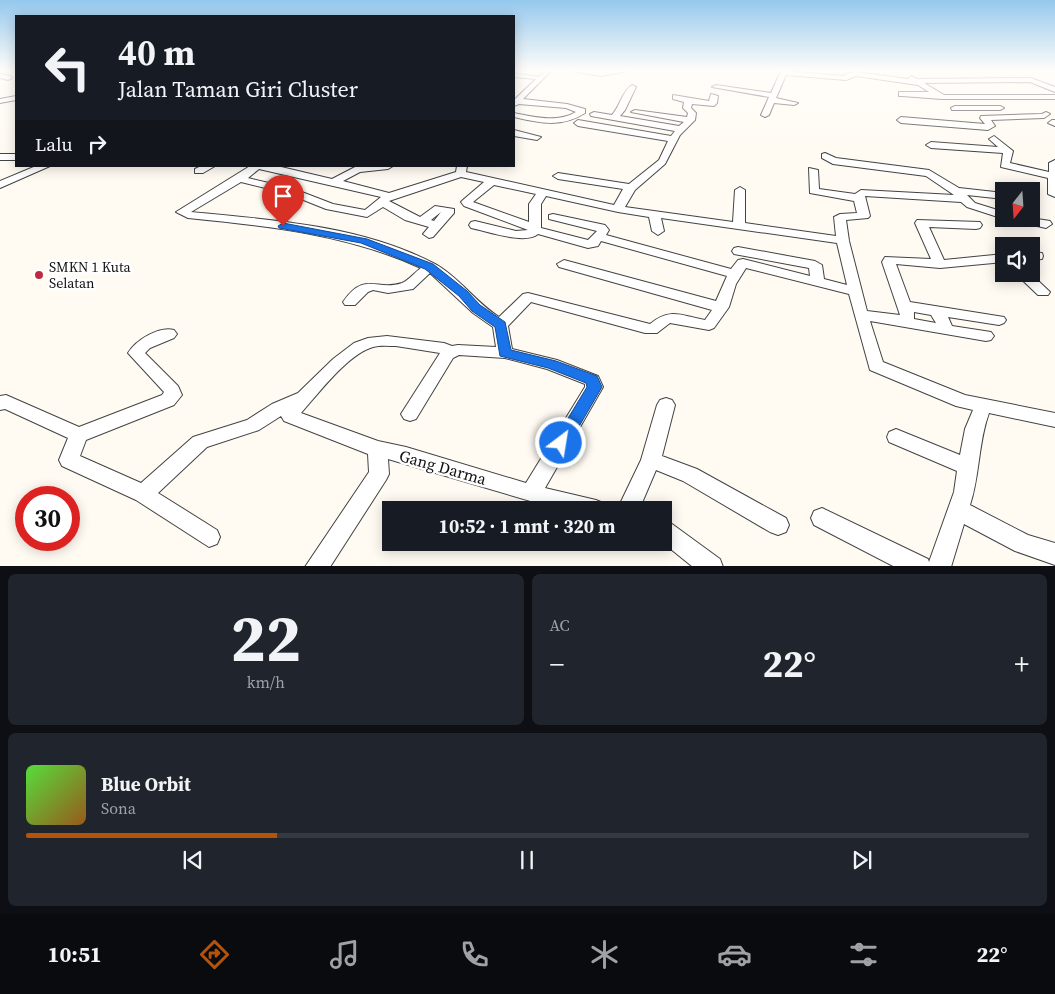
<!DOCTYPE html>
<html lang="id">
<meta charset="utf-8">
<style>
body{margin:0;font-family:"Source Serif 4",serif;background:#20242c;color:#f1f3f6;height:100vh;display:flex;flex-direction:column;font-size:19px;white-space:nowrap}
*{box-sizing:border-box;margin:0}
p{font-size:16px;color:#9ea1a6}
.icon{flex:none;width:28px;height:28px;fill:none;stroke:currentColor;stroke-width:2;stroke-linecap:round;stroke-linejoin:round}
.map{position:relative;height:566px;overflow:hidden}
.sheet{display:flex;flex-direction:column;gap:8px;padding:8px;background:#0d0f14;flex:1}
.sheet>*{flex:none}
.hud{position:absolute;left:15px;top:15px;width:500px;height:152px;border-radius:0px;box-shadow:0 2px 12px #0003;background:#171b24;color:#f1f3f6;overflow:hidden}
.needle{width:32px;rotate:197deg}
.fabs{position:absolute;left:995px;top:182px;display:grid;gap:10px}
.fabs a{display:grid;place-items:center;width:45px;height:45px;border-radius:0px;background:#171b24;box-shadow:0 2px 12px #0003;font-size:25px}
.speed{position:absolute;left:15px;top:486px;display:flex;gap:10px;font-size:25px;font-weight:700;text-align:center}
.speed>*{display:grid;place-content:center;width:65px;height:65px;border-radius:50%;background:#171b24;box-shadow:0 2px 12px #0003;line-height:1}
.speed .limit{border:8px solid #d22;background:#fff;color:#111}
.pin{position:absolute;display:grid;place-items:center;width:42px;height:42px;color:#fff;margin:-51px -21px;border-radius:50% 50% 50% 0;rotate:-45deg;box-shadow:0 0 5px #0007}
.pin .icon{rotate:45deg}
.me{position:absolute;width:55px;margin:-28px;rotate:31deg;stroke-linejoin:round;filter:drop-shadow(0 0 4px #0008)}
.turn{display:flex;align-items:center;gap:18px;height:105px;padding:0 20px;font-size:22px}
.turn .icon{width:65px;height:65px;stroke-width:2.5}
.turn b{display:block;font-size:35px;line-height:42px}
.then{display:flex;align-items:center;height:48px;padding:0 20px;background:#0003;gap:10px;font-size:19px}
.big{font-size:38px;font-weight:700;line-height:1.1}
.sheet .card{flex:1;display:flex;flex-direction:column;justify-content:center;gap:8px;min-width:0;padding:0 18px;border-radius:8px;background:#20242c}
.sheet .dial{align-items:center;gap:0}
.dial b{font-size:65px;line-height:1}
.song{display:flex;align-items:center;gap:15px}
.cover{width:60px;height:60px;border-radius:8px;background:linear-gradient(135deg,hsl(110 70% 55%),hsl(30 70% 35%))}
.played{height:5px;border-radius:2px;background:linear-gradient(90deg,#b45309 25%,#363941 25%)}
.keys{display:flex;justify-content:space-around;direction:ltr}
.heat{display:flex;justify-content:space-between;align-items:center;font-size:28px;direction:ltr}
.sheet .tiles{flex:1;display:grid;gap:8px;grid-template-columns:1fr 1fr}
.card:last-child{grid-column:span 2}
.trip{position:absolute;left:382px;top:501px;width:290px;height:50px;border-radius:0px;background:#171b24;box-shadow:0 2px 12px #0003;font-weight:700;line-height:50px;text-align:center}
.tabs{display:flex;height:80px;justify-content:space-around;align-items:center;background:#090b0e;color:#9ea1a6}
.tabs .icon{width:35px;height:35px}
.tabs .active{color:#b45309}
.tabs b{font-size:22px;color:#f1f3f6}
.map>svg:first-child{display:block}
</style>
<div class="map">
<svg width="1055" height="567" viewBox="0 0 1055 567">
<rect width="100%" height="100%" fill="#fffbf3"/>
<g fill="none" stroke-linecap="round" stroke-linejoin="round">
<g stroke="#434343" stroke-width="2">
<path id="minor" d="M548,70L549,73L523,99L567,104L585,109V113C562,128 539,123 514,117V113C534,117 557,123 576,112L566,108L519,104L514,106V100L536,79L514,77V73L538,77Z
M565,70H634L601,76Z
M783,71L844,76L848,73L856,72L908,79L911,76L917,79L1031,78L1055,87V92L1030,82L924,83L944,95H1055V99H942L902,96H899V92H929L918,85L856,76L846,80L786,75L776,98L798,103L794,105L774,103L769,115L765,117L761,115L769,97L712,87L716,85L771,93L780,73Z
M0,74L11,76L12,78L8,80L0,78Z
M632,85L636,87L625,110L620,116L679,126L684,122L631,112L635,110L687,117L688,113L683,108L684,102L673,99V95L709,101L711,94L718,96L717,103L714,106L692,104L691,108L696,113L695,120L680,135L665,164L635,190L625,207L733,222L735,190L740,187L745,190V223L836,236L834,217L840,214L857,213L854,201L810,193L809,168L818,170L819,189L855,194L861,190L954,195L926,176L833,164L822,158V154L825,153L836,158L929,170L959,188L1004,193V199L967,195L975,203L1004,212V219H1007H1004L967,207L961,202L865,196L870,216L868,218L846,220L849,241L867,311L900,315L882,262L885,257L931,259L915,223L917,220L980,222L982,225L980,228L976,229L929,227L944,260L1004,254V262L940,268L896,264L910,302L1004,317L1006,320L1004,323L999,325L948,317L952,326L991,332L994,336L991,340L986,341L870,321L883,362L965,395L1055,413V427L989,413C978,443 980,475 970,505L1028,535L1055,543V565L1015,551L964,524L951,567H895L814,525L811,518L814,511L822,508L928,559L929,562L954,492L957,471L889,442L887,437L889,432L896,429L960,455L965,429L973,410L956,406L870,370L849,294L746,268L736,284L729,307L714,328L709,330L670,323L657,333H645L531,302L508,326L512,349L557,360L598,376L603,387L545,488L596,500L603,503L607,510H561L388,459L389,474L386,480L330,567H305L369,472L368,454L284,421L281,416L259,430L207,447L158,493L217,530L220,537L217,544L209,547L136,500L62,466L59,460L68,438L5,409L0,410V396L6,395L79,427L162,395L164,392L128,353C136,340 159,326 174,330L177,334L174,338L150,348L145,353L178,386L182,395L174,405L86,440L80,456L141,483L193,437L247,420L272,404L298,393L333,359L354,343L368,338L387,336L444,343L452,346L458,345L496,347L493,327L473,313L430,273L413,289L388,293L373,290L368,292L355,305H345L343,302C365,270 377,292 402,283C409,280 415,272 421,268C347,234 268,226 188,218L176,212L250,166H277L332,179L357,166H393L388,169L360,172L343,181L389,193L456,172L457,166H467L466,172L614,205L623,189L558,179L553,176L558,173L629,184L659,160L668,141L578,126L574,123L578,120L671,136L675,131L591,116L590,114L594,112L612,115C620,106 623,90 632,85ZM259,169L381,197L365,210L333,204L294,189L248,178ZM461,177L484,182L463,200L461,202L464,206L528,230L516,231L475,221L471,222L469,225L471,228C487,231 525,245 538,234L588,248L598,246L601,241L727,276L716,301L564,260L557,264L559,267L712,310L705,320C682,316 670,307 650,324L528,293L523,294L499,317C475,302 459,277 435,264C361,225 272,220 191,212L241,182L286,193L326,209L367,217L383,207L405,220L429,227L423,234L429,238L433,237L454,213V209L435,206L420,217L389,201ZM494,185L536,194L529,204V222L473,202ZM546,196L618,212L649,217L652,231L658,235L664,231L661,218L837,243L847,285L824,279L822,265L815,261L738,247L734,248L732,251L734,254L809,268L810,276L743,259L738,260L731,269L606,235L609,230L605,225L553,214L549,215V219L597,231L588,240L541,228V204ZM441,212L434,221L431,220ZM914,312L931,315L936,323L914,319ZM396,346L440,353L401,414L404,419L410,421L416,419L453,358L459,355L505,358L547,369L585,384V387L526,483L406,447L378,441L301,413C318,394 348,354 373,347C380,345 389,346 396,346Z
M16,96V100L0,103V99Z
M955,106H1000L1004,108L1000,110H952L951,108Z
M1046,112L1050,114L1044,118L991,120L995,126L988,130L901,123L897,120L901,117L985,124L980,118L981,116L1042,114Z
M1052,120H1055V126L1048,123Z
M514,130L541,137L537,140L514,136Z
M994,136L1013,151L1010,163L1049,172V163L1055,160V197L1048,194V178L1001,167L1003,153L931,148L926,145L931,142L998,147L989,139Z
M0,154H16V160H0Z
M36,166H50L0,188V181Z
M201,166H215L203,173H195V169Z
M1031,218L1050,221L1052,224L1046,228L1015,221L1013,219Z
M1031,252L1042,253L1043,256L1042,259L1031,260Z
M1016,274H1031L1050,292L1048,295H1038Z
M666,398L672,400L675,405L662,456L697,469L786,518L789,525L786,532L778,535L770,532L683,481L656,470L639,510H617L641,460L657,405L660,400Z
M664,521L672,524L720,559L723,567H693L662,542H664Z"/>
</g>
<use href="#minor" fill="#fff" fill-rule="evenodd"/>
</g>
<linearGradient id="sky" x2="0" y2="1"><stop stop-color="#95c8ed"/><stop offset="0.47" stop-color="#fffdfa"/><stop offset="1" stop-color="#fffdfa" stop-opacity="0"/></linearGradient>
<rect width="1055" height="150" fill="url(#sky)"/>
<path fill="#1a73e8" stroke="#114b97" d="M283,223L367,239L433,264L467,291L480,305L505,322L511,350L556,361L597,376L602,387L567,447L561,449L555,447L553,443L587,387L586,383L548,368L500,356L495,327L472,311L459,296L425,269L361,243L279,228L278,226Z"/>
<circle fill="#bd2b43" stroke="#fff" stroke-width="2" cx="39" cy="275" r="5"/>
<g text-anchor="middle" stroke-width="5" stroke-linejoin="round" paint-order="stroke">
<g font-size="14" fill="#101010" stroke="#fff" text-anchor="start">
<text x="49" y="272">SMKN 1 Kuta<tspan x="49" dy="16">Selatan</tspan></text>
</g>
<g font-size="16" fill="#101010" stroke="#fff">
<text transform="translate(443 467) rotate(16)" y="6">Gang Darma</text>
</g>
</g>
</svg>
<div class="fabs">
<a><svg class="needle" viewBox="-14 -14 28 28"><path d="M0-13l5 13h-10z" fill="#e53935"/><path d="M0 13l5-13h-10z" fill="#9ea1a6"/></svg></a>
<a><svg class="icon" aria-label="sound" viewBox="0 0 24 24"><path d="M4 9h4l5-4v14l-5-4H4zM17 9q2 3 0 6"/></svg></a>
</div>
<div class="speed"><div class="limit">30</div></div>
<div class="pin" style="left:283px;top:226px;background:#d93025"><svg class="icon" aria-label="arrive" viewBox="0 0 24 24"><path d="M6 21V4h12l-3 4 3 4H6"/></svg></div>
<svg class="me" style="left:561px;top:443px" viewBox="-20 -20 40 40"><circle r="17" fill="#1a73e8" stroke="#fff" stroke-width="3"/><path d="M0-11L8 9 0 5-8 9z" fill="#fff"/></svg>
<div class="trip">10:52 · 1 mnt · 320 m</div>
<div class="hud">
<div class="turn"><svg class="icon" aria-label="left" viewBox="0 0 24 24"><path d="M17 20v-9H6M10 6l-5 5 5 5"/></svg><div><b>40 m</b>Jalan Taman Giri Cluster</div></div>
<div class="then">Lalu<svg class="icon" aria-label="right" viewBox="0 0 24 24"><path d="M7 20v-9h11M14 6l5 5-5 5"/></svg></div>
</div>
</div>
<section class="sheet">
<div class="tiles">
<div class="card dial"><b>22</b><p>km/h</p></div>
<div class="card"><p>AC</p>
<div class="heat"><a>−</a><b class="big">22°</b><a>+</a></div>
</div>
<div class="card">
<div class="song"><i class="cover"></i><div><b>Blue Orbit</b><p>Sona</p></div></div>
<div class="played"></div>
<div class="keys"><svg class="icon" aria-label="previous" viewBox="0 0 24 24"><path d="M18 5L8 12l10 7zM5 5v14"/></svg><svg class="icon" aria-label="pause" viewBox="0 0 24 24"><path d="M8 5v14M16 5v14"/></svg><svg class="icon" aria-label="next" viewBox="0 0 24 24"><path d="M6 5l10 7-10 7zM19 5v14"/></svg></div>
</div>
</div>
</section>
<nav class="tabs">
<b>10:51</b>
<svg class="icon active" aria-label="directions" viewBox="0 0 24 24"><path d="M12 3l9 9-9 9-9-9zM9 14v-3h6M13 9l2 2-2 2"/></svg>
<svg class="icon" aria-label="music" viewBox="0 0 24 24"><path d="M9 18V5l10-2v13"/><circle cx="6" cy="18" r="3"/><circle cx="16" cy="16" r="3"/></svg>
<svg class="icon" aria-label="phone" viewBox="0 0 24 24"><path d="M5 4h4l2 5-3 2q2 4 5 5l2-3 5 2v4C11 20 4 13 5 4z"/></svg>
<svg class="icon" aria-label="climate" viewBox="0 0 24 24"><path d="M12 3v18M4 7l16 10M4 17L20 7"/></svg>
<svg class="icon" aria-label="car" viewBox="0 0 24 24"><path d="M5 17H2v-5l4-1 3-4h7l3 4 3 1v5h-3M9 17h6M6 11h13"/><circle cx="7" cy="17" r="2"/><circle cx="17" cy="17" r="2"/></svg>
<svg class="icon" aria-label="filters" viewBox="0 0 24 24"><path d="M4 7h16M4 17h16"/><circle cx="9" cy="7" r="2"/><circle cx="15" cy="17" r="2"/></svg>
<b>22°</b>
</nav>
